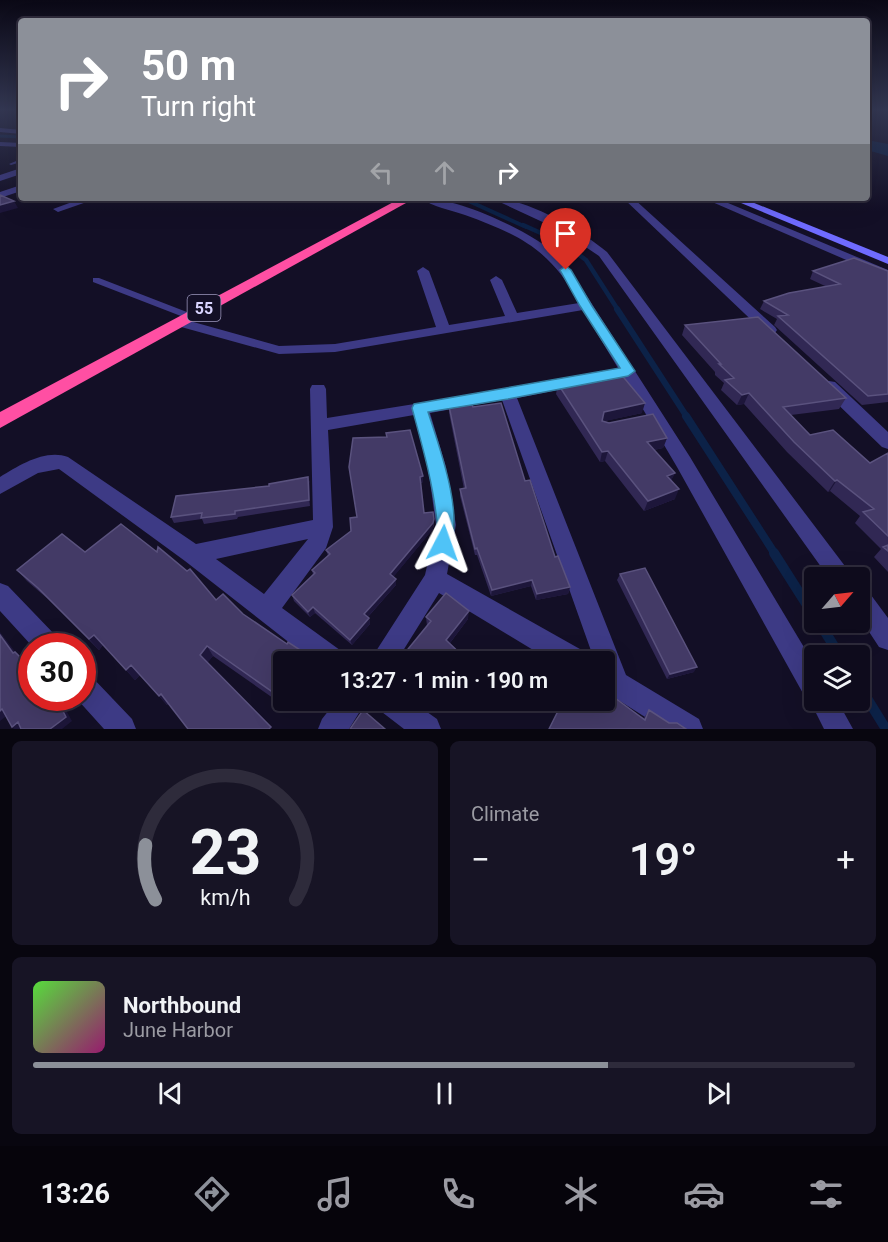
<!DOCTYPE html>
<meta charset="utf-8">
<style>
body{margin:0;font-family:Roboto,sans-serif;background:#171425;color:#f1f3f6;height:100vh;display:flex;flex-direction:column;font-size:22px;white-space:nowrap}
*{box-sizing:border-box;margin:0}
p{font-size:20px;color:#9b9ba3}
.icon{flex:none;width:33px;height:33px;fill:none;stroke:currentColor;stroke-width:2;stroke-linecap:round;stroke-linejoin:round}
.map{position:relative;height:729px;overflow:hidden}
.side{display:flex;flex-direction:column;gap:12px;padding:12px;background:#08060f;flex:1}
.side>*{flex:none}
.guide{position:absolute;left:18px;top:18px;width:852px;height:183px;border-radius:6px;box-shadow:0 6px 24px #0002,0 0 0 2px #2e2b3b;background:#8c9099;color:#fff;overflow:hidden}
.needle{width:39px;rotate:62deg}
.controls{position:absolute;left:804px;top:567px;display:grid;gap:12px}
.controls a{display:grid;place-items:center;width:66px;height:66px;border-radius:6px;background:#0e0b1c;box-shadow:0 6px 24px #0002,0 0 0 2px #2e2b3b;font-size:30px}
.speed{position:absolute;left:18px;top:633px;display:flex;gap:12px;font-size:30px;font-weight:700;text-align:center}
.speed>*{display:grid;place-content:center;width:78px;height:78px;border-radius:50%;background:#0e0b1c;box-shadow:0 6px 24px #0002,0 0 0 2px #2e2b3b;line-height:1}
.speed .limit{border:9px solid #d22;background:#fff;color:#111}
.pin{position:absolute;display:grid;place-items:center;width:51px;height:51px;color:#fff;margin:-62px -26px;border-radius:50% 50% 50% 0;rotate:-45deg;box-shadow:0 0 6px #0007}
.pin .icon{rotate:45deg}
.me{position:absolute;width:66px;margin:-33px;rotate:4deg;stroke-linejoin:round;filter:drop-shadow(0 0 4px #0008)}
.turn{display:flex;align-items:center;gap:21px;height:126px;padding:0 24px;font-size:27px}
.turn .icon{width:78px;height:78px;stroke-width:2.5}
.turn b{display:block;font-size:42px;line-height:51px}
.lanes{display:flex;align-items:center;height:57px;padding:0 24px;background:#0003;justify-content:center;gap:30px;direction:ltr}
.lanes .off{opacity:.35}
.big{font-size:45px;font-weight:600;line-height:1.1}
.side .card{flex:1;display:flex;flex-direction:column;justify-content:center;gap:9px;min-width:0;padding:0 21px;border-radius:9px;background:#171425}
.side .dial{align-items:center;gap:0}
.dial svg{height:156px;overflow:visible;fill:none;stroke:#2e2b3b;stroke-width:7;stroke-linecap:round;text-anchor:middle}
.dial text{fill:#f1f3f6;stroke:none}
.song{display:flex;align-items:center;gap:18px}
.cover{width:72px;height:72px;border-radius:9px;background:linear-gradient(135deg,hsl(110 70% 55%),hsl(320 70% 35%))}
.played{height:6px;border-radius:3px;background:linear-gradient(90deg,#8c9099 70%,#2e2b3b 70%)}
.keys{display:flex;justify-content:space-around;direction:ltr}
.heat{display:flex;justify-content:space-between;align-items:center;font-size:33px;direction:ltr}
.side .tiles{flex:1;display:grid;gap:12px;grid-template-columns:1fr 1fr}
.card:last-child{grid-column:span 2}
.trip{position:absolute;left:273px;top:651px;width:342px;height:60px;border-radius:6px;background:#0e0b1c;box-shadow:0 6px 24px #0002,0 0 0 2px #2e2b3b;font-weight:600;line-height:60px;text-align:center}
.tabs{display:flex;height:96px;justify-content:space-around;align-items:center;background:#06040b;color:#9b9ba3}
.tabs .icon{width:42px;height:42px}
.tabs .active{color:#8c9099}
.tabs b{font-size:27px;color:#f1f3f6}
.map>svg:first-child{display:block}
</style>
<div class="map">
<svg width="888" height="729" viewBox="0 0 888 729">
<rect width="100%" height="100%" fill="#130f26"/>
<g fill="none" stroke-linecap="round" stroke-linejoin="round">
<path stroke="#0c2248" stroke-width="3" d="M0,136L21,137"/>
<path stroke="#0c2248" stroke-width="4" d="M462,198L526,227"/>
<path stroke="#0c2248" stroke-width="4.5" d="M523,225L563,243L586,260L618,310"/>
<path stroke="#0c2248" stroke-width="6" d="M617,309L687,417"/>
<path stroke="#0c2248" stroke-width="8" d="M686,416L775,554"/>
<path stroke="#0c2248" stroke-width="10" d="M774,553L814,616
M819,622L840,656
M860,687L886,729"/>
<path fill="#0c2248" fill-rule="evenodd" d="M867,140L888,144V156L867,150Z"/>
<path fill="#3d3a85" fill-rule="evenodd" d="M21,159V162L11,165L9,164Z
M93,278H99L192,314L193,316L189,318H186L93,282Z"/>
<path fill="#3d3a85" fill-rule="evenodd" d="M0,128L21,130V134L0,132Z
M0,142L21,143V147L0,146Z
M21,168V174L0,181V175Z
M21,185V191L0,198V192Z
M83,198H98L58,212L53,209Z
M421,198C461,198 538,234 565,262L690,457L814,664V700H837L853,729H824L809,699L805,697L677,467L624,377L517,398L626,675L699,719L703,729H664L604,691V662H595L502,400L430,413L446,467L456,525L447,574L587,653L590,662H553L439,593L396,662H369L425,575L436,525L428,467L414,415L328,430L333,527L326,548L282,608L344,653L347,662H314L185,561L59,469L38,473L0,494V477C20,465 45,449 68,457L196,544L313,520L310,389L312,385H324L326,389L327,418L508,389L618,368L583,310L335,352L279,354L174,325L172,322L179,318L279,346L335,344L436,327L417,271L423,267L429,271L449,325L505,316L490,280L496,276L502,280L517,313L579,303C551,250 520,235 465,215C451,210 432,207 421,198ZM308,539L264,594L216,559Z
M491,198C527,198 579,229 607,252L854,578H829L599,256L562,231Z
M623,198H633L775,327L777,330L775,333H765Z
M703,198H716L888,270V278Z
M829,381L835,382L888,432V449L882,447L823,390L821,386Z
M0,583L8,586L57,637L60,646H32L0,611Z
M860,588L868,591L888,618V650L879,647L860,618Z
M82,672L91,676L132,719L136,729H104L76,698H82Z
M337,700H367L349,729H318L322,719Z
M374,700H410L437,719L441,729H404L378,709Z"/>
<path fill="#6f6bff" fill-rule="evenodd" d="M729,198H742L888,257V264Z"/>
<path fill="#ff4fa3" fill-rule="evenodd" d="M401,198H415L0,428V412Z"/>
</g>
<path fill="#312854" d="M221,198H247L232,203Z
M813,271H888V402L862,405L774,325L777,319L760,309L764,301L825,286L810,279Z
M685,325L846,398L839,409L791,415L810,435L870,463L888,453V572L874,557L881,549L855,523L860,516L830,491L828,492L787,452L744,404L737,405L721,390L724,383L715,375V372L682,335Z
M558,384L642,413L604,421L667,438L663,448L654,450L675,473L671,480L675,499L644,511L605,461L600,462L556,394Z
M449,406L473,407L525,481L555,557L570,587L568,594L536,600L531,586L491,596L477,555H475L460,496V489H464L449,413Z
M349,467L423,482L421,483L424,513L434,519V525L433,529L393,577L396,579V585L368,617L369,618L370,624L352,645L315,613L310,617L294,601L292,595L313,575L312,570L328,556L326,550L351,531L357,517Z
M308,477L310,483V506L238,517L237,519L204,524L202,519L174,523L171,517L269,486Z
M85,552L216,600L284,662V700H301L293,712L213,656L167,705L140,675L135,680L103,645L99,650L48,599L27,581L17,570Z
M620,574L694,672L667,679L617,580Z
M426,617L468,619L450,643L469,662H399V660L427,626Z
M441,700H456L449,709Z
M543,700H604L613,701L644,718L649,710L669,723L686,729L558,711L542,704Z"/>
<path fill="#1d163a" d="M230,198H247L232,203Z
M14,201L18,208L0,213V205Z
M749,393L744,404L737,405L742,395Z
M645,403L642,413L601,422L604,412Z
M667,438L663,448L643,452L647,442Z
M608,451L605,461L600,462L602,452Z
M675,473L670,483L667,476Z
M423,476V482L420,483V477Z
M308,477L310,483V506L309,500Z
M837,480L830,491L828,492L835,481Z
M679,489L675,499L644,511L648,501Z
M434,519L433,529L391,580L390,574Z
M396,579V585L365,620L364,614Z
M532,580L531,586L491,596L492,590Z
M570,587L568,594L536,600L537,594Z
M313,607L315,613L310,617L308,612Z
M469,611L468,619L446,648V640Z
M369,618L370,624L352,645L350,640Z
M0,632L20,658L13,653L0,635Z
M94,635L103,645L99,650L89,639Z
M207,646L213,656L206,665L200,655Z
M131,665L140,675L135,680L126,670Z
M697,667L694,672L667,679L670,674Z
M161,694L169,704L167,705L159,696Z
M56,698L62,703L72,721L62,729H50Z
M290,700H301L293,712L289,703Z
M451,700H456L449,709V702Z
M2,709L9,714L0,721V711Z
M18,722L23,729H14L12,727Z"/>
<path fill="#433a66" stroke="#5a527e" stroke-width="1.5" d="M0,195L14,201L0,205Z
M854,258L888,271V394L868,396L778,316L788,315L764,301L789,293L840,284L813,271Z
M758,317L846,398L783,407L810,435L833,430L870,463L888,453V536L863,512L874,509L837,480L835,481L794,442L749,393L742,395L725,380L734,378L719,364H721L685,325Z
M620,373L645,403L604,412L602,421L609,423L653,414L667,438L647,442L675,473L667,476L679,489L648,501L608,451L602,452L558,384Z
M471,403L473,407L501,403L525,481L530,480L555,557L558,556L570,587L537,594L532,580L492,590L477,548L475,549L460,489L466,488L449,406Z
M410,430L423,476L420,477L424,513L433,512L434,519L433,523L390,574L396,579L364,614L369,618L350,640L313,607L308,612L292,595L315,573L312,570L330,554L326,550L351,531L350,518L357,517L349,467L353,438L387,437L386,433Z
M308,477L309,500L235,511V514L201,518L202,513L171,517L176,496L269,486V484Z
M121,524L157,552L158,547L187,571L190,569L216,600L223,594L243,614L287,644L288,642L317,661V662H284V700L207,646L200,655L271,727L269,729H188L161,694L159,696L131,665L126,670L94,635L89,639L38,588L17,570L62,534L85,552Z
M888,545V551L883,547Z
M645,568L697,667L670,674L620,574Z
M446,593L469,611L446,640L469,662H400L399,660L431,621L426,617Z
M0,635L13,653L15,652L32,669V698H50L52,701L56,698L66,717L50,729H21L18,722L12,727L2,709L0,711Z
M604,694L613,701L615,698L645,720L649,710L669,723H677L686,729H549L562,703L556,700H604Z
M363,710L385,729H350Z"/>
<linearGradient id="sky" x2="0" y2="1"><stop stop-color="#0a0815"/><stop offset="0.52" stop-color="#333752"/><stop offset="1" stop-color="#333752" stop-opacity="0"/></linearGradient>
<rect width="888" height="211" fill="url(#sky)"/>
<path fill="#4fc3f7" stroke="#337fa1" stroke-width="1.5" d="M566,266L571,270L592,306L635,371L628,376L508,399L428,412C439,446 465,516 449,549L443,551L436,549C431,539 437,532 437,522C433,483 422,445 412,408L414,404L620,368L580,306L560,270Z"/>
<g text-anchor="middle" stroke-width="6" stroke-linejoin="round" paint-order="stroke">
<rect fill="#130f26" stroke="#9e99be" stroke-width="1.5" x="187.5" y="295" width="33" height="26" rx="4.5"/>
<g font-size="16" font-weight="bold" fill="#d9d4ff">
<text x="204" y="314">55</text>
</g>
</g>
</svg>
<div class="controls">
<a><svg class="needle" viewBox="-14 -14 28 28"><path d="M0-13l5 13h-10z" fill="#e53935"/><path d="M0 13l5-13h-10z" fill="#9b9ba3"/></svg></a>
<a><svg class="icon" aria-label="layers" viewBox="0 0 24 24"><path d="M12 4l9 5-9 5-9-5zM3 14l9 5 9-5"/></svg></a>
</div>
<div class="speed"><div class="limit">30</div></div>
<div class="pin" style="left:566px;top:270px;background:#d93025"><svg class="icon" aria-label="arrive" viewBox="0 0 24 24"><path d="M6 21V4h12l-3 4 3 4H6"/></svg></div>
<svg class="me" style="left:443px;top:543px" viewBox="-20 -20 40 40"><path d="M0-17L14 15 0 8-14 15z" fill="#4fc3f7" stroke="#fff" stroke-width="4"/></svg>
<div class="trip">13:27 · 1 min · 190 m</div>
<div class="guide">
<div class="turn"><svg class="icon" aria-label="right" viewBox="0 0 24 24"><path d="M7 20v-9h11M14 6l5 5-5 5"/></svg><div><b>50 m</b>Turn right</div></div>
<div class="lanes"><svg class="icon off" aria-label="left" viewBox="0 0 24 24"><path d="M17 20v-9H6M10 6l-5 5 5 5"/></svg><svg class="icon off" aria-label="ahead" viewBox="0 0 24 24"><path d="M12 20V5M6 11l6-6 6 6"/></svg><svg class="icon" aria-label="right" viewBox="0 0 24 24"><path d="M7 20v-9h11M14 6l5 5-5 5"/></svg></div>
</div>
</div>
<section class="side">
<div class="tiles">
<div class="card dial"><svg viewBox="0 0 100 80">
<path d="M14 69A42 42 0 1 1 86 69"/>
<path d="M14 69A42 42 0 0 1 9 41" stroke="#8c9099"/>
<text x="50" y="56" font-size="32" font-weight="700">23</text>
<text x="50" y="72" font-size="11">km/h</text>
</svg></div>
<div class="card"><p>Climate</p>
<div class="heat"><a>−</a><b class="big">19°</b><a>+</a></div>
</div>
<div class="card">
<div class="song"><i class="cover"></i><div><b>Northbound</b><p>June Harbor</p></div></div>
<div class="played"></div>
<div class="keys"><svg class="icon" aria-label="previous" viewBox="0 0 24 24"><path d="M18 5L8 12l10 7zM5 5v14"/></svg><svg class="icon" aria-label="pause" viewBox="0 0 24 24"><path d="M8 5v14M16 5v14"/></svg><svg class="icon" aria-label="next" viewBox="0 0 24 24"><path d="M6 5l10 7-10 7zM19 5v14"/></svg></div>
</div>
</div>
</section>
<nav class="tabs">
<b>13:26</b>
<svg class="icon active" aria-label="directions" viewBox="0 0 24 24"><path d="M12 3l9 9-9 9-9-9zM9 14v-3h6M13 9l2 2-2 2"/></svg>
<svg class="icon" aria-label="music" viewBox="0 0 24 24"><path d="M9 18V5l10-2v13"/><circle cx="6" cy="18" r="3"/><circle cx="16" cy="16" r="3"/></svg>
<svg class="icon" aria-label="phone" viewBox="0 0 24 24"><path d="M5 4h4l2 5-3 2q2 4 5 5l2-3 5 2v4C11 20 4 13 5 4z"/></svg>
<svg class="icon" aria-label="climate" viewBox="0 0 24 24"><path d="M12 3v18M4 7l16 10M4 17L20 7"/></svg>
<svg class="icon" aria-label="car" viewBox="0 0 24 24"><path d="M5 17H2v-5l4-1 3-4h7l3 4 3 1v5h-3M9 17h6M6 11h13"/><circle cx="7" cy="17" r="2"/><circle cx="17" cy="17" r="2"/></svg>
<svg class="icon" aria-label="filters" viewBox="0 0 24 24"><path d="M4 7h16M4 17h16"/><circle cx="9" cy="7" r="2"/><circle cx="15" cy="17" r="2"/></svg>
</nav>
